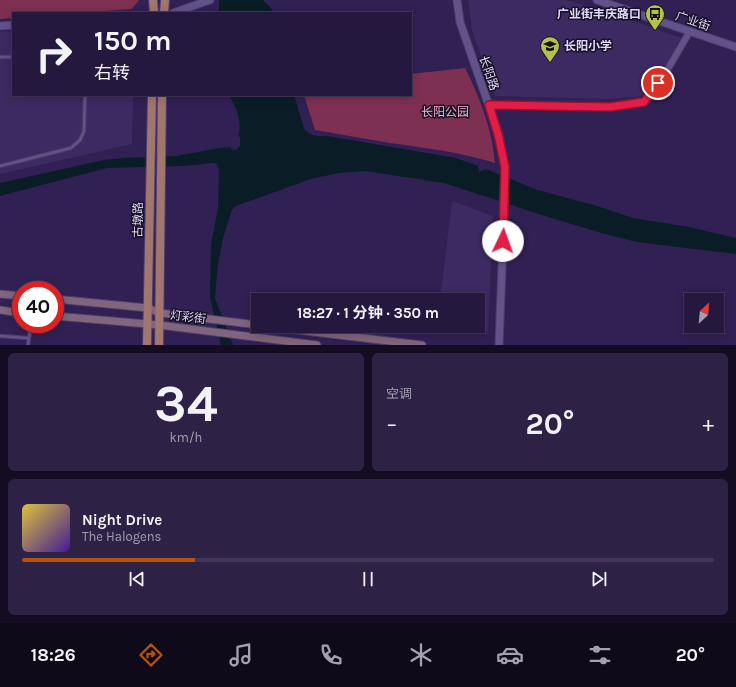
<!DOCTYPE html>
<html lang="zh">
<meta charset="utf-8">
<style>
body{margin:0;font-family:Karla,"Noto Sans SC",sans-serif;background:#2d2145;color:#f1f3f6;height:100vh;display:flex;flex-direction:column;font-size:15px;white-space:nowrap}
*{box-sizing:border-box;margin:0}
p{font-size:13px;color:#a3a0b0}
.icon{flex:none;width:22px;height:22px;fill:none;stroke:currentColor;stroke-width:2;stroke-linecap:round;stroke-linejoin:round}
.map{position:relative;height:345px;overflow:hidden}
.details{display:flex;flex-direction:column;gap:8px;padding:8px;background:#140d22;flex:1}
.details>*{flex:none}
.hud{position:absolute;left:12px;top:12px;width:400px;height:84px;border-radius:0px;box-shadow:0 2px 10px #0003,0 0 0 1px #423758;background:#25183e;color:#f1f3f6;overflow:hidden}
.needle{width:26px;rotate:26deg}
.controls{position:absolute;left:684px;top:293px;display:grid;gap:8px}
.controls a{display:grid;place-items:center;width:40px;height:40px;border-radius:0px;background:#25183e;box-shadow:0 2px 10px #0003,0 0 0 1px #423758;font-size:20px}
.speed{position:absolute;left:12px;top:281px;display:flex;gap:8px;font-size:20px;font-weight:700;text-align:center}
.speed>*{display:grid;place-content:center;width:52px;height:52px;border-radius:50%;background:#25183e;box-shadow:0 2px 10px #0003,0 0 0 1px #423758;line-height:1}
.speed .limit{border:6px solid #d22;background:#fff;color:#111}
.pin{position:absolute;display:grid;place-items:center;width:34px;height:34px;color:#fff;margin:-17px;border:2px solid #fff;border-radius:50%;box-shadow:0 1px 4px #0007}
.me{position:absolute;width:44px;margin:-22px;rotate:3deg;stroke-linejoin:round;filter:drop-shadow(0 0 3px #0008)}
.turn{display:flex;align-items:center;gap:14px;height:84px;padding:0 16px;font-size:18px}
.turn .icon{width:52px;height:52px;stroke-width:2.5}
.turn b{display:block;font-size:28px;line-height:34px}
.big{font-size:30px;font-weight:700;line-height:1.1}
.details .tile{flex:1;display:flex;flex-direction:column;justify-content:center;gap:6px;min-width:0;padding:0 14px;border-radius:6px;background:#2d2145}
.details .dial{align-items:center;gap:0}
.dial b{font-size:52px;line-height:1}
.song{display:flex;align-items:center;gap:12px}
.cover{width:48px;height:48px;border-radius:6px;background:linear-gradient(135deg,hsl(50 70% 55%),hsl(260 70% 35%))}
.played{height:4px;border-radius:2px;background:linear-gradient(90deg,#b45309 25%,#423758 25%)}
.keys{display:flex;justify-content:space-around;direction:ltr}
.heat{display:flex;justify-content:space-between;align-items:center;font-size:22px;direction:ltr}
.details .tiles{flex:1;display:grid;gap:8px;grid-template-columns:1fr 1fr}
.tile:last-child{grid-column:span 2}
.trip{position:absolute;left:251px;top:293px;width:234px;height:40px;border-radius:0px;background:#25183e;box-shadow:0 2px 10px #0003,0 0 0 1px #423758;font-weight:700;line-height:40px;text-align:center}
.menu{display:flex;height:64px;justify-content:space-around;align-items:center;background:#0f0a19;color:#a3a0b0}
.menu .icon{width:28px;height:28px}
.menu .selected{color:#b45309}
.menu b{font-size:18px;color:#f1f3f6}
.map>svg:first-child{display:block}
</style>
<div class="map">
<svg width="736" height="345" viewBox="0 0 736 345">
<rect width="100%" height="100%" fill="#312053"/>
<path fill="#3c2a62" d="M468,0H567L628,19L681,38L666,65L643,96L607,99L495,96L472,30Z
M13,31V95H133L132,144L0,174V32Z
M452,201L493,216L488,333L440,326H478V300H440Z"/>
<path fill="#7d3051" d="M0,0H139L132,9L78,13H13V18L0,19Z
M465,68C480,98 492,129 495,163C461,152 426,148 390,143C365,139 340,134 315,130L304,95H411V74Z"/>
<path fill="#0a1d27" d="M219,0H263L271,8L273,13H219Z
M229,95H294L304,128C309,137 319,136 328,136L456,158L478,166L479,172L486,169L538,190L597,206L633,218L689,227L736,238V254L637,242L605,234L548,217L444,183L365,171L339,173L311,179L244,203L236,206L232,210L223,238L218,264L215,298L233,345H221L210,297L211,244L218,208L219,171L217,164L212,163L183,166L107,168L0,196V183L104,160L123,158L177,156L219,148L230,147L233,151L234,149L236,150L240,146V137L238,136C243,123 236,107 229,95Z"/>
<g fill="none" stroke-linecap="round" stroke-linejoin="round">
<g stroke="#4d3d69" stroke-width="4.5">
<path id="service" d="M0,57H13
M0,166L71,148L80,140L84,131L85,95
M0,336L28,338
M28,345L31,324"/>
</g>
<g stroke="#4d3d69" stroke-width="8">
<path id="minor" d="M489,105L610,107L644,102L665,74L690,31"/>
</g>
<g stroke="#4d3d69" stroke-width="9">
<path id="tertiary" d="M457,0L460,22L499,135L505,167L504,216L499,345
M597,0L736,47
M173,13L210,0
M0,26L13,25"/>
</g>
<g stroke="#4d3d69" stroke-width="9">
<path id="secondary" d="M0,294L21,296
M55,299L148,308L160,313L258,325
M0,310L21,313
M55,316L159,325L317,345
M263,326L422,345"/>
</g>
<g stroke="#4d3d69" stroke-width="10">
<path id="primary" d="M153,0L154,13
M164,13L165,0
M147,345L152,95
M159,345L162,95"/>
</g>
<use href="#service" stroke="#615289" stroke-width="2.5"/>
<use href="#minor" stroke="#615289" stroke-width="5.5"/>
<use href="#tertiary" stroke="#615289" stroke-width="7"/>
<use href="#secondary" stroke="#81647d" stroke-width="7"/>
<use href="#primary" stroke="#a17570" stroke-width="8"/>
</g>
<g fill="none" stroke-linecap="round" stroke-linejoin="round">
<g stroke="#92132f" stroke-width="10">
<path id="route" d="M503,241L505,167L498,134L489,105L610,107L644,102L658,83"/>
</g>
<use href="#route" stroke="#e11d48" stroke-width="7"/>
</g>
<defs>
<g id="bus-pin" transform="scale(1)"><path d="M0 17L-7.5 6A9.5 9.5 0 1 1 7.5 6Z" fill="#b4c24a" stroke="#171026"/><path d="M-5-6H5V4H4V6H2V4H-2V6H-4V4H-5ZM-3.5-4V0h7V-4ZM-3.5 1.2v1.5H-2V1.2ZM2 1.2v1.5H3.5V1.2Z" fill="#111"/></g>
<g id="school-pin" transform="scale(1)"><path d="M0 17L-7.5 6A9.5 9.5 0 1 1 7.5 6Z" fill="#b4c24a" stroke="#171026"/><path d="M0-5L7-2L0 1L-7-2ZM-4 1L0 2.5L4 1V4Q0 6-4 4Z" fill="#111"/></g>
</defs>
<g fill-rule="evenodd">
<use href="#bus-pin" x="655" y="14"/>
<use href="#school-pin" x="550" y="46"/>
</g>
<g text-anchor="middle" stroke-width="3" stroke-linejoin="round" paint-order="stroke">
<g font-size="12" font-weight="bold" fill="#dfd8f8" stroke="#171026" text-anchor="end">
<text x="641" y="18">广业街丰庆路口</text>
<text x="564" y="50" text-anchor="start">长阳小学</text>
</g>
<g font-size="12" fill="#dfd8f8" stroke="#171026">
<text transform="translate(693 21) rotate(19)" y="4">广业街</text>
<text transform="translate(489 73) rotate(71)" y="4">长阳路</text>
<text transform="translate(138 220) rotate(-89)" y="4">古墩路</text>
<text transform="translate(188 317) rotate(7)" y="4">灯彩街</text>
</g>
<g font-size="12" fill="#efb2c8" stroke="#171026">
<text x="445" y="116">长阳公园</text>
</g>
</g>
</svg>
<div class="controls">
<a><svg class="needle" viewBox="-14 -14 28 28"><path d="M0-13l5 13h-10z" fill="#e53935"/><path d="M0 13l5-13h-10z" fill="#a3a0b0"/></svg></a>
</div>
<div class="speed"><div class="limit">40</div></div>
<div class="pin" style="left:658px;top:83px;background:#d93025"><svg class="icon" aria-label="arrive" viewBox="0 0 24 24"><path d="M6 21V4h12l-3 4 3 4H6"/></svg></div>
<svg class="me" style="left:503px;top:241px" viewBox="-20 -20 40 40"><circle r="19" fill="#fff"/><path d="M0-13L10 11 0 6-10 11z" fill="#e11d48"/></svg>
<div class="trip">18:27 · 1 分钟 · 350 m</div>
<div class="hud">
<div class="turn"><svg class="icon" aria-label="right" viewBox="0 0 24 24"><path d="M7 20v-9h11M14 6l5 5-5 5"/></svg><div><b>150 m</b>右转</div></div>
</div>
</div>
<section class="details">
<div class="tiles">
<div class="tile dial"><b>34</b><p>km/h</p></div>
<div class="tile"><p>空调</p>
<div class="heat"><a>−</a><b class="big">20°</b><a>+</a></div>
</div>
<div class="tile">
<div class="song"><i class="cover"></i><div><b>Night Drive</b><p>The Halogens</p></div></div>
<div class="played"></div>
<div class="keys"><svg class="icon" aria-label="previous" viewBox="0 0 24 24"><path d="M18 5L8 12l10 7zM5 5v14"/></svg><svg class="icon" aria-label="pause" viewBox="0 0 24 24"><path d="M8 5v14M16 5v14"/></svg><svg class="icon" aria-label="next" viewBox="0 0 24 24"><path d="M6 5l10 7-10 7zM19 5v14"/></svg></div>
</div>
</div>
</section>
<nav class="menu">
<b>18:26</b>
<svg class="icon selected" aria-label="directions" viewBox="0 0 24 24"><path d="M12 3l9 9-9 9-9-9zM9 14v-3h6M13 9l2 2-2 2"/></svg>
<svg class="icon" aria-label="music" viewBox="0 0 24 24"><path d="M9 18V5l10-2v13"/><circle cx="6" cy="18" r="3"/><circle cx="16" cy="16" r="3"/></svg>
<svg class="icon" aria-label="phone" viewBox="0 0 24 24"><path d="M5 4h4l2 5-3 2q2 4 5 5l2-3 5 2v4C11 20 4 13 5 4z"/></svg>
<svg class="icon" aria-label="climate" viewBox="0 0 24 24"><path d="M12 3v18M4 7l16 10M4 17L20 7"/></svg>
<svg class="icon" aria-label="car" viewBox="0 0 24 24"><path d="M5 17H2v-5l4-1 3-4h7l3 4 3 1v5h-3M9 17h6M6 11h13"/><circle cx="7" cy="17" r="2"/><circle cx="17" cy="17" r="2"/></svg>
<svg class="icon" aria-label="filters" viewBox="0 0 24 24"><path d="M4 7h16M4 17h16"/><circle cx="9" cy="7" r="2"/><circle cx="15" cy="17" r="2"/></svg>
<b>20°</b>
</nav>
